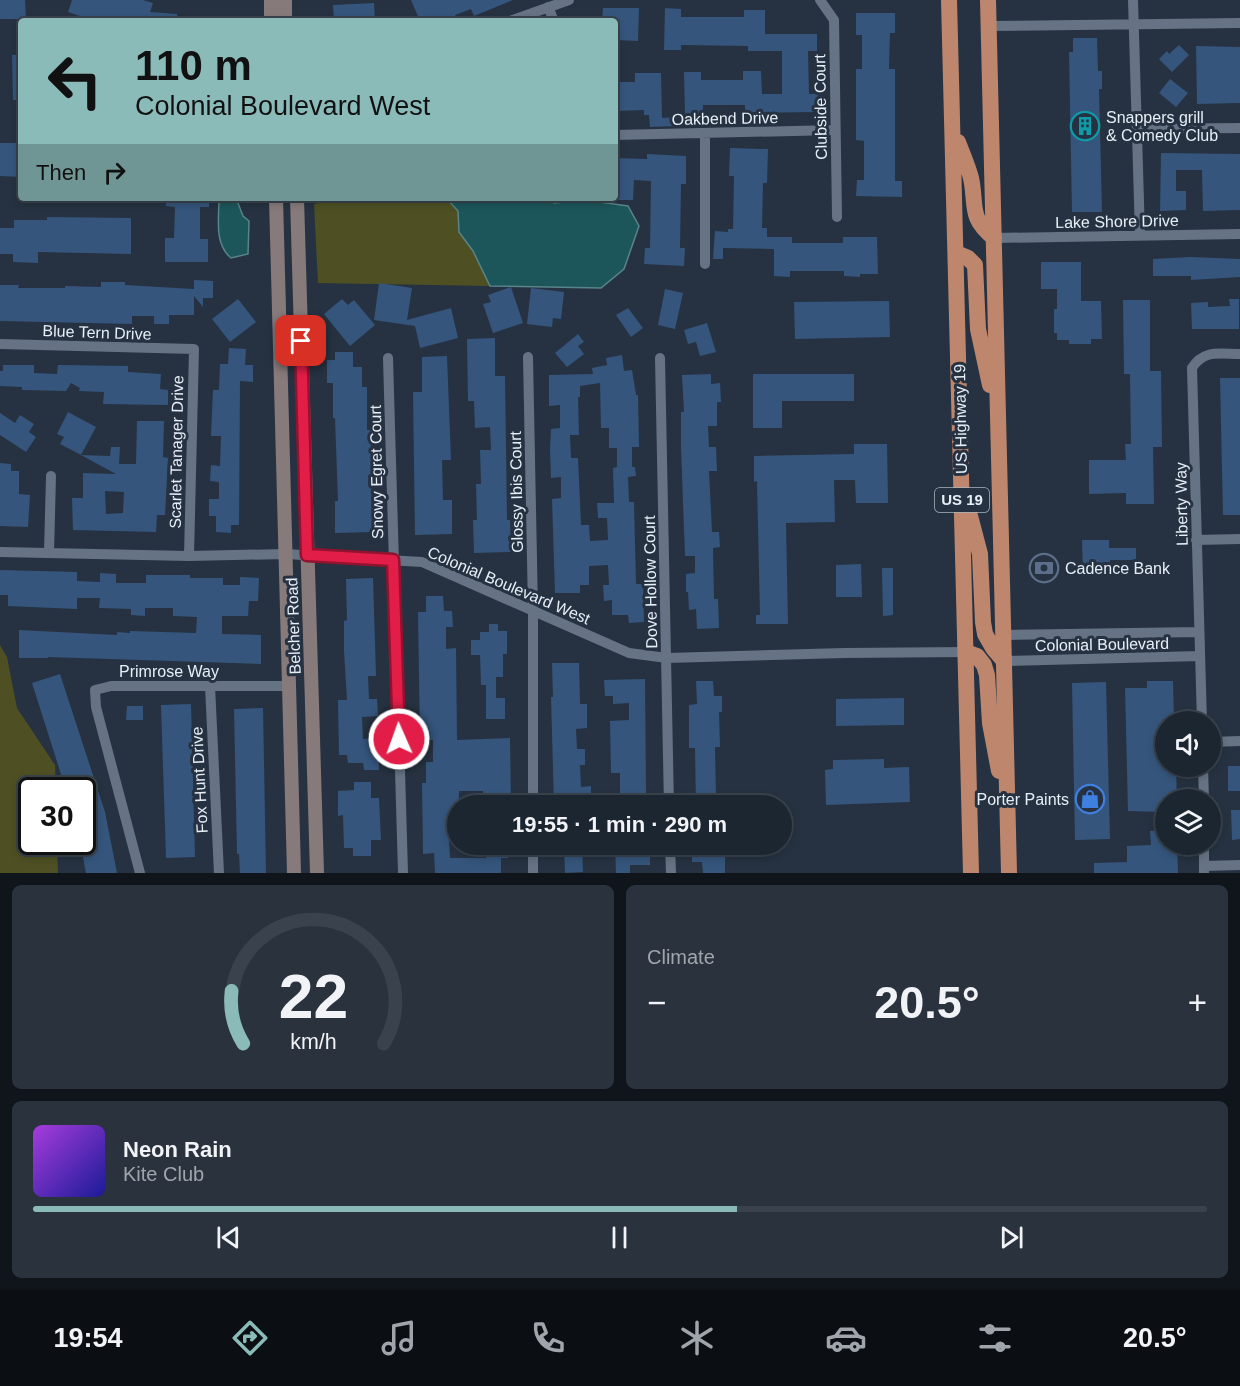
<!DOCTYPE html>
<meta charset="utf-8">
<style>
body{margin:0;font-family:Arial,sans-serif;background:#29323d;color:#f1f3f6;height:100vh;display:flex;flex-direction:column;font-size:22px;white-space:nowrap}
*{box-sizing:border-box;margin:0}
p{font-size:20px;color:#a0a5ab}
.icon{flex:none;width:33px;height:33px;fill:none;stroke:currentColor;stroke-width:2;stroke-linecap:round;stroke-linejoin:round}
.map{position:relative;height:873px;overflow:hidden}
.details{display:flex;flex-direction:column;gap:12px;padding:12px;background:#0f151b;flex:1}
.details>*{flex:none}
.banner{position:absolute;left:18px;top:18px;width:600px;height:183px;border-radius:6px;box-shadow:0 3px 9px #0003,0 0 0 2px #3a434d;background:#8bbbb9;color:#111;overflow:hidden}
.buttons{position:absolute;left:1155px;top:711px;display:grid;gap:12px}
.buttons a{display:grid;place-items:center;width:66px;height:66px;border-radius:50%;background:#1c2631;box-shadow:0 3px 9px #0003,0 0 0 2px #3a434d;font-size:30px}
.speed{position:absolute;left:18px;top:777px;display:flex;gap:12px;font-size:30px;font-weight:700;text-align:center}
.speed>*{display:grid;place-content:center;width:78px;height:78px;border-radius:50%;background:#1c2631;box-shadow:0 3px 9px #0003,0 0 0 2px #3a434d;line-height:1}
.speed .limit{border:3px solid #111;border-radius:9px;background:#fff;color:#111}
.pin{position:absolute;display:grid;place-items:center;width:51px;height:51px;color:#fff;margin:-26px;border-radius:12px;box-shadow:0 3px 9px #0006}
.me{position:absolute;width:66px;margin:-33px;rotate:358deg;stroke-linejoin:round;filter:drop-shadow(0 0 4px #0008)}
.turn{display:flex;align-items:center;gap:21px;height:126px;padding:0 18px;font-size:27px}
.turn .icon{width:78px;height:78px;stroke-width:2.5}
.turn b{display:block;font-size:42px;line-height:51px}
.then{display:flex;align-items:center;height:57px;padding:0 18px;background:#0003;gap:12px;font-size:22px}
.big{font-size:45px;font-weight:700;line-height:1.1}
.details .widget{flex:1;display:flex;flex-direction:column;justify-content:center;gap:9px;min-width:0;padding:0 21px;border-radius:9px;background:#29323d}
.details .dial{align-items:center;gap:0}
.dial svg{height:156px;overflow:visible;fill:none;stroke:#3a434d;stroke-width:7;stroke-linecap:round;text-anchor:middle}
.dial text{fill:#f1f3f6;stroke:none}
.song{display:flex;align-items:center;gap:18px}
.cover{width:72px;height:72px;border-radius:9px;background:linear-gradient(135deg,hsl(280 70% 55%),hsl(240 70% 35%))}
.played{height:6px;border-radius:3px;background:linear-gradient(90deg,#8bbbb9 60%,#3a434d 60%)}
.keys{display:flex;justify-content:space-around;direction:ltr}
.heat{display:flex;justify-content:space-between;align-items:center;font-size:33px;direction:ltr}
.details .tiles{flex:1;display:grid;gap:12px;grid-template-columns:1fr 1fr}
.widget:last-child{grid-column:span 2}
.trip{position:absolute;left:447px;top:795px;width:345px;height:60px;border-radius:30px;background:#1c2631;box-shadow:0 3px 9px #0003,0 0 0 2px #3a434d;font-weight:700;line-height:60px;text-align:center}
.menu{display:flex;height:96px;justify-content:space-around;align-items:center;background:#0b0f14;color:#a0a5ab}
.menu .icon{width:42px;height:42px}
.menu .on{color:#8bbbb9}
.menu b{font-size:27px;color:#f1f3f6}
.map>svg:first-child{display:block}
</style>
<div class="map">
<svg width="1240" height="873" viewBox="0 0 1240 873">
<rect width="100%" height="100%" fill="#263241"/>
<path fill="#4e5023" d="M343,198H446L458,211L459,232L473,251L490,286L318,283L314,204Z
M0,645L7,657L17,708L55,765L56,790H32V842H57L58,873H0Z"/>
<path fill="#1c565b" stroke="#59848a" stroke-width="1.5" d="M219,198H236L243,216L249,221L248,254L231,258C214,244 219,219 219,198Z
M446,198H554V203L585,200L628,206L639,226L624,269L601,288L490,286L473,251L459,232L458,211Z"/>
<path fill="#35557c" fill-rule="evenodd" d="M0,0H25L26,19H0Z
M72,0H143L153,3L150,12L177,14V21H95L68,12Z
M411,0H513L474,16L471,9L455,15L458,21H420Z
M374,3L375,21H334L333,5Z
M603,8H639L638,41L615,40V21H602Z
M665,8L681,9V17H744V10H765V34H817V51H808L809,94H818L817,112L745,113V105H703V114H685L684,72H701V80H743V71H761L762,94H782V51H748V46L681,45V50H664Z
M856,13H895V33H890L889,69H895V181H902V197L856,196L857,180H864V141L856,140V69H862V35H856Z
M1073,38H1097L1098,71H1102V89H1099L1102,212H1072L1069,52H1073Z
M1179,45L1189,55L1172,72L1159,59L1167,51L1169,54Z
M1196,46L1240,47V103L1197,104Z
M12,55H21V100H13Z
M635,73H661L662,118L677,117V126L650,127L649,115H644V110L615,111V82H635Z
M1170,79L1188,93L1176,107L1159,93Z
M0,143H21V177L0,176Z
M730,148L768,149L767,183H763L762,228H767V237H792V243H843V237H877L878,274H860V277L844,276V271H790V277L774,276V249L723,248V259H713L715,231L728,232V229H733L734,176H729Z
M1161,153L1240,154V210L1203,211L1202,170H1176V191H1186V210L1160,211Z
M647,154L686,156V184H681L680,248H685L684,266L644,264L645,248H650L651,181L634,180L633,200H615V158L647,159Z
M166,198H209V207H200V239H208V262H165V238H174L175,207L166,206Z
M47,217L131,218V254L38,252V263L13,262V254H0V228H14V220H47Z
M1191,257L1240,259V277L1191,280V276H1153V259Z
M1041,262H1081V301H1101L1102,339H1091V344H1069V340H1057V333H1054V309H1057V289H1041Z
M194,280L213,281V298H203V307L194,296V315H169V324H154V316H132V324L0,321V285H19L18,288H65V286L101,287V282H125V285L194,289Z
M379,283L412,288L407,320L451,308L458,338L420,348L415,326L374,320Z
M511,287L523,323L493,333L483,304L491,302L488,295Z
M531,288L564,292L561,319L553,318L552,327L527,324Z
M665,289L683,293L675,329L658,325Z
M238,299L256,322L230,342L212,319Z
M342,299L348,305L354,300L375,325L350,346L324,314Z
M1229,299H1239V329H1192L1191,303L1208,302V307L1230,306Z
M1123,300H1150V371H1161L1162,447H1153L1154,504H1126V493L1089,494V460H1126L1125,444H1131L1130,374H1124Z
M889,301L890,337L795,339L794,302Z
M628,308L643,328L631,337L616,315Z
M707,323L716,352L700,356L696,342L688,344L684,330Z
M578,334L584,342L578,346L584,354L567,367L555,353Z
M495,338V376H505L507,520H510L511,552L474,553L473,520H477L476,484H481L480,450H491L490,427L475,428L474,401H468L467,339Z
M229,348L246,349L245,365H253V382L240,381L239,525H231V533L216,532V516H209V499H219V482L210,481L211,465L220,466L221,436H211L213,390H219L220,364H228Z
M335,352H353V367H362V387H367V430H371L372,532L335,533V501H338L335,418H333V383H327V360H335Z
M622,355L624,371L632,370L636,395H638L639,447H632V467H635L636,476L628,477L629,502H634L636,584H643L644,622L629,623L628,615H612V600L604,601L603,585H609L608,565L589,566V585H580V593H555L552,499L561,498V477L551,478L550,449L551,429L560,428V405L549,406V375L593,374L592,368L607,365L606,358ZM600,383L601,428H609V448H617V467L613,468L614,503H597L598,518H607L608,540L590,541L589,525H581L578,458H571L570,435H579L578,397H580V386Z
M447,356L451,460H442L443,500H452V534L415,535L413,392H422V357Z
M3,365H34V373L57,374L58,365L128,366V372L161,374L160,389L168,390V405L103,404L104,392L79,391L80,388L71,383L66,391L22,390V387L0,386V371H3Z
M711,374V384L720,383L721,402H717V426H708L709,447H716L717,471H709L712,532H719L720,547L713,548L714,599H718L719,628L697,629L696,609L689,610L688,592H686V574L695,573V556H685L681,447V412H684L682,375Z
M753,374H854V401H782V428H753Z
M1220,378H1240V515H1223Z
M68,412L96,427L81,455L60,444L64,437L57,434Z
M0,413L15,423L20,415L34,424L29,432L36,437L26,452L0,435Z
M137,421H164L163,457L168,458L165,515H157L156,532L73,530L72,498H83V473L116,474L81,455L110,456L111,447H120L119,464H136ZM105,491L124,492L123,513L106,514Z
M854,444H887L888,503H856L855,480H834L835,522L786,523L788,624H756V615H760L757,481L754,482V456L854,454Z
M0,463L11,464V471H19V494L30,495L28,527L0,526Z
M1082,540H1109V548H1136V560H1110V574L1083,575Z
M861,564L862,597H836V565Z
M882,568H893V615L883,616Z
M0,570L77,572V581L100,582V573L116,574V583H146V575H190V578H223V585H240V577L259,578L258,601H249L248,616H222V634L261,635V664L48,657V658H19V630L117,635V632L130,633V631L196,633L197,617L173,616V608H145V616L131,615V609L99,608L100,598H77V609L8,606V595H0Z
M373,578L376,676H368L369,699H377L378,716L362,717L363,739L378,738L379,770H364L363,763H348L347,755H339L338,700H347L344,651V621L347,620L346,579Z
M426,596H443L444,611H452L453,627H446V649L456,648L457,740L510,738L511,806H483V791H459L458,838H449L450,858H486L485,849H508V858H501V873H435L434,853L423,854L422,783H426V762H433V740H420L418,612H426Z
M489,624H498V631H507V654H503V677H496V698H505V719H486V685H481L480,655H471V640H480V632H489Z
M552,663H579L580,704H587V728L576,729L577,749H585V765H580L581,787L591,786V803L554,804L551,697H553Z
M60,674L105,812L117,873H86L80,842H82V790H66L32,683Z
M645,679L646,794H648V806H611V794H620V773H611L610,721L629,720V703L613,704V696H605L604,680Z
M696,681H713L714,696H722V712H719L720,747H715L716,797H727V806H696L695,748H689V705L697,704Z
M1147,681H1173L1174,722H1166V766H1176L1177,800H1166V812L1128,811L1125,688H1147Z
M1106,682L1110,839L1075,840L1072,683Z
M904,698V725L836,726V699Z
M191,704L195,857L166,858L161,705Z
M127,706H143V720H126Z
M263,708L266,873H240L239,854H237L234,709Z
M884,759V768L909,767L910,802L826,805L825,770L833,769V760Z
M1228,766H1240V791H1228Z
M354,782H371V798H379L381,840H371V856H353V848H344L343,815L338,816V791L354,790Z
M1231,810H1240V839L1232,840Z
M1166,830V844H1177L1178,873H1094V863L1127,862V846L1151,845L1150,831Z
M615,844H650V865H630V873H616Z
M700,844H725V873H703L702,862H692V848H700Z
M564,846H582L583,872L565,873Z"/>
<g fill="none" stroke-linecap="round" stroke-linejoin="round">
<path stroke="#667384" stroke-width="10" d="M820,0L834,20L837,217
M1133,0L1140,235
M548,7L554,21
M510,21L569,0
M989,26L1240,23
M1136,129L1240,128
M705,133V264
M615,135L835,130
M994,238L1240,234
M0,344L194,349L189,556
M528,357L533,610V806
M388,358L403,873
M660,358L669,806
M1196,540L1240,539
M0,552L189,556L286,554L422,562L629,653L667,658L845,653L966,652
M49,553L51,476
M1004,635L1199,632
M1004,661L1200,656
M210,686L219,873
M1202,722L1192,368C1204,349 1220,354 1240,354
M1210,742L1240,741
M1203,766L1204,800
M533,844V873
M670,844L671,873
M1204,844V873
M1204,866L1240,865
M140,873L96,707L95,690L111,686H288"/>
<path stroke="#877a7b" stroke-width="14" d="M271,0V21
M285,0V21
M276,198L294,873
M297,198L317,873"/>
<path stroke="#be876d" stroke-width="16" d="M949,0L971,873
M988,0L1009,873
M958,142C962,153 968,166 971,178C977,206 968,217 994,238
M956,253L968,258L975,265L978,329L990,385
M969,512L980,554L983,622L985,634L993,648L1004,661
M966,652L977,656L984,665L987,675L990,723L999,771"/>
</g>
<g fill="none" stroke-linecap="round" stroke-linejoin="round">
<g stroke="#92132f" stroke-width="15">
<path id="route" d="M301,341L307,555L393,560L399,739"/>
</g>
<use href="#route" stroke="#e11d48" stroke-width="10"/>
</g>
<defs>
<g id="building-ring" transform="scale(1.5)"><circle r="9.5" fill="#263241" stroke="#0f9aa8" stroke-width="1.5"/><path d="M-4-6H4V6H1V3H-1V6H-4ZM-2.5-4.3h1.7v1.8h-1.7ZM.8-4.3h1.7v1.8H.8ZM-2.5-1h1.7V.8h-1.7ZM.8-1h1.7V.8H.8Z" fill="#0f9aa8"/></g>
<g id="bank-ring" transform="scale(1.5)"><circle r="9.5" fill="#263241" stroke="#5c6f8a" stroke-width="1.5"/><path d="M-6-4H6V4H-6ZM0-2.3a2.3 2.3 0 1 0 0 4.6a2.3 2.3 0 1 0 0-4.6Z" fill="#5c6f8a"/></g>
<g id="shop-ring" transform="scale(1.5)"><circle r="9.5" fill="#263241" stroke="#3f7fe0" stroke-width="1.5"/><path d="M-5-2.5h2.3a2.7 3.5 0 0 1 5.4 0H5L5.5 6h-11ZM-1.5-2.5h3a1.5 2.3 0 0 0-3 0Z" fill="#3f7fe0"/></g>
</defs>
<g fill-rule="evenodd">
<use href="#building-ring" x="1085" y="126"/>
<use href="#bank-ring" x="1044" y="568"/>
<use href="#shop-ring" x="1090" y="799"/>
</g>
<g text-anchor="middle" stroke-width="6" stroke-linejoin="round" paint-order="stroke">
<rect fill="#263241" stroke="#acb6c0" stroke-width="1.5" x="935" y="488" width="54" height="24" rx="4.5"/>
<g font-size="15" font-weight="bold" fill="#e6eef7">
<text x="962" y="505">US 19</text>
</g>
<g font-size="16" fill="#e6eef7" stroke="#263241">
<text transform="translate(820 107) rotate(-91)" y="6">Clubside Court</text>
<text transform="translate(725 118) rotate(-1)" y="6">Oakbend Drive</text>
<text transform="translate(1117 221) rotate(-1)" y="6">Lake Shore Drive</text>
<text transform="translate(97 332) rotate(2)" y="6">Blue Tern Drive</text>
<text transform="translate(960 419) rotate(-91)" y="6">US Highway 19</text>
<text transform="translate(176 452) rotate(-89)" y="6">Scarlet Tanager Drive</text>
<text transform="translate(376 472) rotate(-91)" y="6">Snowy Egret Court</text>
<text transform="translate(516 492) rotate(-91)" y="6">Glossy Ibis Court</text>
<text transform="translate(1181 504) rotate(-91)" y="6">Liberty Way</text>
<text transform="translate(650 582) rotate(-91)" y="6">Dove Hollow Court</text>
<text transform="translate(509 585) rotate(23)" y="6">Colonial Boulevard West</text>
<text transform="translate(293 626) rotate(-92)" y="6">Belcher Road</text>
<text transform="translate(1102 644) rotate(-1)" y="6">Colonial Boulevard</text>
<text x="169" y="677">Primrose Way</text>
<text transform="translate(199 780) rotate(-93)" y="6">Fox Hunt Drive</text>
</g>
<g font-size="16" fill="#e6eef7" stroke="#263241" text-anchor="start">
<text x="1106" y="123">Snappers grill<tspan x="1106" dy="18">&amp; Comedy Club</tspan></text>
<text x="1065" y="574">Cadence Bank</text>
<text x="1069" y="805" text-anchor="end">Porter Paints</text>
</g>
</g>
</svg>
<div class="buttons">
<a><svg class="icon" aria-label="sound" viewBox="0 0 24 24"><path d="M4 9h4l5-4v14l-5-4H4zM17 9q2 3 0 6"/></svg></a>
<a><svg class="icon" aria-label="layers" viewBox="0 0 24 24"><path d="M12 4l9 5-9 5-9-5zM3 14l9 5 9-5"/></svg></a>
</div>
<div class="speed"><div class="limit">30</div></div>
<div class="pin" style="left:301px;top:341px;background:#d93025"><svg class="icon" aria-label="arrive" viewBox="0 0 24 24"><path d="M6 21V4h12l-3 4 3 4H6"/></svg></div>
<svg class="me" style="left:399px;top:739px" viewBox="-20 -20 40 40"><circle r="17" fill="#e11d48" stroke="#fff" stroke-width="3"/><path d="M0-11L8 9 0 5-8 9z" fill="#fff"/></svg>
<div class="trip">19:55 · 1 min · 290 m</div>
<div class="banner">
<div class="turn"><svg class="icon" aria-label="left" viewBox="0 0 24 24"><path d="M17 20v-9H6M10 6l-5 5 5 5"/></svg><div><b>110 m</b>Colonial Boulevard West</div></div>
<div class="then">Then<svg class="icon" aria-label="right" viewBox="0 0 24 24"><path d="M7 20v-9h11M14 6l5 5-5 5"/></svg></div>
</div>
</div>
<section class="details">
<div class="tiles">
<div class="widget dial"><svg viewBox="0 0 100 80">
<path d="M14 69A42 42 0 1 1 86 69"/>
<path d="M14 69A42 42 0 0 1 8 42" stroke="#8bbbb9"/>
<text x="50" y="56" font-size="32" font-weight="700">22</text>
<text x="50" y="72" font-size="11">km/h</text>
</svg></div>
<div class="widget"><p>Climate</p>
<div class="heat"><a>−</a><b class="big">20.5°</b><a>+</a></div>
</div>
<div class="widget">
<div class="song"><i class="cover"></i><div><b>Neon Rain</b><p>Kite Club</p></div></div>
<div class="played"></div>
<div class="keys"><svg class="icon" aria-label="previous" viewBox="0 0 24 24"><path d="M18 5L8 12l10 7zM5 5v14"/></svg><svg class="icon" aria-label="pause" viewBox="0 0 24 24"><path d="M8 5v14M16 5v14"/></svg><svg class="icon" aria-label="next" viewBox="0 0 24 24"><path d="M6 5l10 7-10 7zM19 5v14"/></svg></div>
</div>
</div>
</section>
<nav class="menu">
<b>19:54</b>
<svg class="icon on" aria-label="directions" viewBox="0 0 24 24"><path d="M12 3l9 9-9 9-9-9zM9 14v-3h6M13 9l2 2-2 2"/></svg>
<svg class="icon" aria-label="music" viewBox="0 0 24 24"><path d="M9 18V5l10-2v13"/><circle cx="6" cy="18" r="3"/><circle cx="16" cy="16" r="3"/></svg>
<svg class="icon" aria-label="phone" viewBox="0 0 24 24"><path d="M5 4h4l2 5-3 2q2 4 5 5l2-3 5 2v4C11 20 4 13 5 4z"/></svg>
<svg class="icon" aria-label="climate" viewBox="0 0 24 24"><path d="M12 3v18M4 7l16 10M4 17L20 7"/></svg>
<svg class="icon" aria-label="car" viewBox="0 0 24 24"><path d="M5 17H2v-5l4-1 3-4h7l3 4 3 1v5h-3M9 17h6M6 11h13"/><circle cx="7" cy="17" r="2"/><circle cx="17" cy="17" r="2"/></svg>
<svg class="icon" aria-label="filters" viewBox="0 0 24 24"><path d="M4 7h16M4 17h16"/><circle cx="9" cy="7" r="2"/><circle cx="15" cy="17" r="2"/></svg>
<b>20.5°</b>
</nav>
